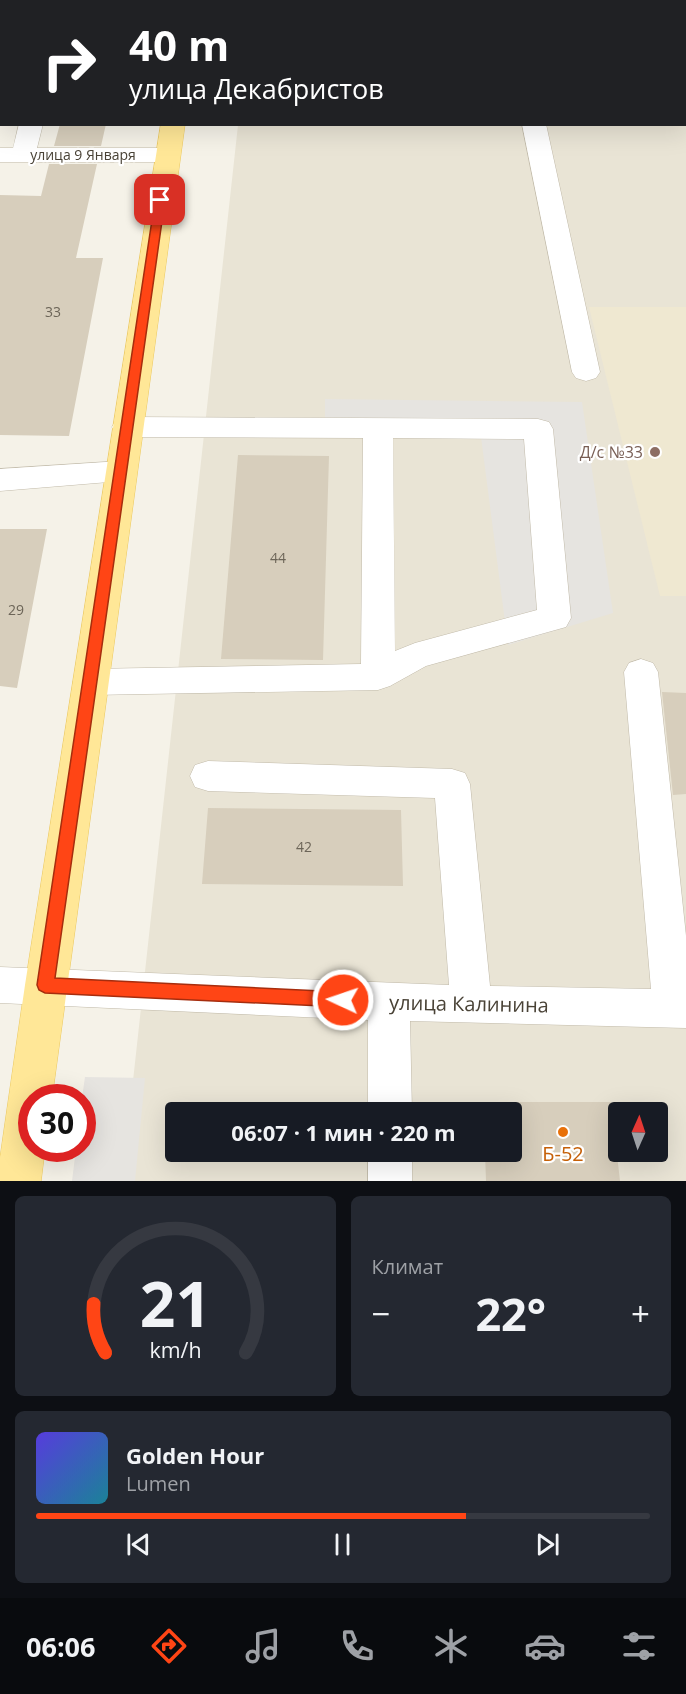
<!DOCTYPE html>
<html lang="ru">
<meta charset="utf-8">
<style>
body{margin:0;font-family:"Open Sans",sans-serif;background:#242831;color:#f1f3f6;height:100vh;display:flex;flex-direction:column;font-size:22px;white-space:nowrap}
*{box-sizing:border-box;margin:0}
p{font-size:20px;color:#9ea1a6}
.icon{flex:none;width:33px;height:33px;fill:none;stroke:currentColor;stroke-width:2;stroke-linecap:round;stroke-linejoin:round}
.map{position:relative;height:1181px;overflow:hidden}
.drawer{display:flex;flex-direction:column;gap:15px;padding:15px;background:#0d0f14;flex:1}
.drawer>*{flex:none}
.guide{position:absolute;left:0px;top:0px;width:687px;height:126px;box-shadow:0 6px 24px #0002;background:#202124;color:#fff;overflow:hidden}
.needle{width:39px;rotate:3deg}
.tools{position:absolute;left:608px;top:1102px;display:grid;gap:12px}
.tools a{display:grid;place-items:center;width:60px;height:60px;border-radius:6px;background:#171b24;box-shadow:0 6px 24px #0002;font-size:30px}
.speed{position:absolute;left:18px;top:1084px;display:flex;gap:12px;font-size:30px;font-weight:700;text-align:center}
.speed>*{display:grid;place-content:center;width:78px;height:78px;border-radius:50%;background:#171b24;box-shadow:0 6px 24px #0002;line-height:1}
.speed .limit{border:9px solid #d22;background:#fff;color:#111}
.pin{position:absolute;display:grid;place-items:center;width:51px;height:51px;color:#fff;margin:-26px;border-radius:12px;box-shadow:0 3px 9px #0006}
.me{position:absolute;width:66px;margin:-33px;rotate:273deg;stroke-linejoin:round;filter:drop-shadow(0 0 4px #0008)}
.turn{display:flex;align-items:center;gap:21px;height:126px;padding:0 30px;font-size:27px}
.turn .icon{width:78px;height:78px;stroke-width:2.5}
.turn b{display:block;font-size:42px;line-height:51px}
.big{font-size:45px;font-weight:700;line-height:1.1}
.drawer .tile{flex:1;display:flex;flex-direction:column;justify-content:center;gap:9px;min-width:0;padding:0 21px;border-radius:9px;background:#242831}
.drawer .dial{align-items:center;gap:0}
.dial svg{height:156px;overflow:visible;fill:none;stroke:#363941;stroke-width:7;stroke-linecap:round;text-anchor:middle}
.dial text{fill:#f1f3f6;stroke:none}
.song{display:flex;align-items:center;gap:18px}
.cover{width:72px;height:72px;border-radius:9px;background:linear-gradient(135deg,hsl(250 70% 55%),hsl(190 70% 35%))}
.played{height:6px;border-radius:3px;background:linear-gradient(90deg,#ff4515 70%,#363941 70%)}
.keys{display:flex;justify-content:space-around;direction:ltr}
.heat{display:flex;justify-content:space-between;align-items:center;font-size:33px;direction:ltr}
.drawer .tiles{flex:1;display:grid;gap:15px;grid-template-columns:1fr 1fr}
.tile:last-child{grid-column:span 2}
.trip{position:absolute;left:165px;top:1102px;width:357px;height:60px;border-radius:6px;background:#171b24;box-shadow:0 6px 24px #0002;font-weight:700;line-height:60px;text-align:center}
.menu{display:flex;height:96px;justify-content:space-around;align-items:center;background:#090b0e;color:#9ea1a6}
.menu .icon{width:42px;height:42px}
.menu .active{color:#ff4515}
.menu b{font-size:27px;color:#f1f3f6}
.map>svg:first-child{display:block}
</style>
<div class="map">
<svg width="686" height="1181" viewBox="0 0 686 1181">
<rect width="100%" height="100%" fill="#f5f2e8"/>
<path fill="#e9e4d5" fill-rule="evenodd" d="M251,0H686V1181H122L238,125L686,124V2ZM176,1113H512V1152H176ZM618,1113H657V1152H618Z"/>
<path fill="#efe8d1" d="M589,307H686V596H660Z"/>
<path fill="#e6e4e0" d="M325,399L582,402L613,613L508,645L481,437L325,438Z
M85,1077L145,1078L135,1181H72L76,1149H82V1098Z"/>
<path fill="#d7cebc" d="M60,124H106L101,146H54Z
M49,164H97L76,258H103L69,436L0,435V195L41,196Z
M238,455L329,456L323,660L221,659Z
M0,529H47L17,688L0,686Z
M662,692L686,693V794L673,795Z
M208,808L401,810L403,886L202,884Z
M482,1102H611L620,1181H486L485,1152H512V1113H482Z"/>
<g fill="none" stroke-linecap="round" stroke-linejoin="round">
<g stroke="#c1baa9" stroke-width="1">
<path id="minor" d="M56,0H78L56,2Z
M491,0H513V2H491Z
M19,124H43L37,148H167L176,150L179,155L176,160L167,162H0V148H13Z
M522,124H546L600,372L596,378L586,381L576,378L572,372Z
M127,417L538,419L549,422L553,429L571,618L566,627L426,666L390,686L378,690L90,695L78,691L73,682L78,673L90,669L361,664L363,438L127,437L116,434L112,427L116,420ZM393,438L524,439L537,610L415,643L395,651Z
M121,461L132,464L136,471L132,478L121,481L0,491V469Z
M641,659L653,663L658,672L686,936V1028L410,1021L412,1113H368V1020L0,1003V967L449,985L435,798L208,791L195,787L190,776L195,765L208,761L452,769L465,773L470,784L490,986L651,989L624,672L629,663Z
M368,1152H412V1181H368Z"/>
</g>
<g stroke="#ecc95f" stroke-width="1">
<path id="major" d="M186,0H208V2H186Z
M161,124H185L52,1098H32V1149H45L41,1181H0V1158L25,985Z"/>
</g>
<use href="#minor" fill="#fff" fill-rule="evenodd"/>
<use href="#major" fill="#ffe797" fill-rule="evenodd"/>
</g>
<path fill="#ff4515" stroke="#a62d0e" stroke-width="1.5" d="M160,197L165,200L55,978L343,992L349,994L352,1000L349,1005L343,1007L45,993L39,990L37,985L155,200Z"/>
<circle fill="#8d6e63" stroke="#fff" stroke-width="2" cx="655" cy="452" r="6"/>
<circle fill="#e8710a" stroke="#fff" stroke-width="2" cx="563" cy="1132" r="6"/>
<g text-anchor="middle" stroke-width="4.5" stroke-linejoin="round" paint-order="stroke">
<g font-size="14" fill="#494236" stroke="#fff">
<text x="83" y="160">улица 9 Января</text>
</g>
<g font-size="14" fill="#6c6558">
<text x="53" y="317">33</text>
<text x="278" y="563">44</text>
<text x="16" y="615">29</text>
<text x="304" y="852">42</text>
</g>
<g font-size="16" fill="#785e54" stroke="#fff" text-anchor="end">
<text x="643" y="458">Д/с №33</text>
</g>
<g font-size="20" fill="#494236" stroke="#fff">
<text transform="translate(469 1004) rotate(1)" y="7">улица Калинина</text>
</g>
<g font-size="20" fill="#c56008" stroke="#fff">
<text x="563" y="1161">Б-52</text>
</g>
</g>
</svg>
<div class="tools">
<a><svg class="needle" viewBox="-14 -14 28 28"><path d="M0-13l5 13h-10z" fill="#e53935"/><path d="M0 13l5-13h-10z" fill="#9ea1a6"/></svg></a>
</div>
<div class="speed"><div class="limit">30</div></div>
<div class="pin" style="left:160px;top:200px;background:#d93025"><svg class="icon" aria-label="arrive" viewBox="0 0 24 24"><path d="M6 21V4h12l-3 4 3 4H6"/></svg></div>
<svg class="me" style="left:343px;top:1000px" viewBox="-20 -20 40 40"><circle r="17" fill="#ff4515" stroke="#fff" stroke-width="3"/><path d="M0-11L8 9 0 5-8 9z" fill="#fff"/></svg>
<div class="trip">06:07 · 1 мин · 220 m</div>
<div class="guide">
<div class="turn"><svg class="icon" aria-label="right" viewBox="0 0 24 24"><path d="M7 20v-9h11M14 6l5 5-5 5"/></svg><div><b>40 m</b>улица Декабристов</div></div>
</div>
</div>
<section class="drawer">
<div class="tiles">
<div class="tile dial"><svg viewBox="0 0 100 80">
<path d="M14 69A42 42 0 1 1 86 69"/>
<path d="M14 69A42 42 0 0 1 8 44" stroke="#ff4515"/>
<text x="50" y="56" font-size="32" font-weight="700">21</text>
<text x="50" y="72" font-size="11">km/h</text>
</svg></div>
<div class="tile"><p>Климат</p>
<div class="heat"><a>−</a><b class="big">22°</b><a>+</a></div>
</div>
<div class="tile">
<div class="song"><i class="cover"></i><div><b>Golden Hour</b><p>Lumen</p></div></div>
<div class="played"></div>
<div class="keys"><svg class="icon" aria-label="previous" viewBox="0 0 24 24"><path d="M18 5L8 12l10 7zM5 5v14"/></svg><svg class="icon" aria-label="pause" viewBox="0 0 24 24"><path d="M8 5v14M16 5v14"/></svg><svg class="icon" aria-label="next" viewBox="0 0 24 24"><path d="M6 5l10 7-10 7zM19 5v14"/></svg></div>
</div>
</div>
</section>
<nav class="menu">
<b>06:06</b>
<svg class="icon active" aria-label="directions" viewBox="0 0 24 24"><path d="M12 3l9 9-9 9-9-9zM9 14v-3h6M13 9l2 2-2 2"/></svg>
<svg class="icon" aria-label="music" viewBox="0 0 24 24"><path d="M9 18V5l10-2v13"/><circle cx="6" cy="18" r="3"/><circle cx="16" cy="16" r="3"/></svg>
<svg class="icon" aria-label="phone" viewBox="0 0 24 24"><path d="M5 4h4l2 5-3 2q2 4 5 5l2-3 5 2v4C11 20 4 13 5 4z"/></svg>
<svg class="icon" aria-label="climate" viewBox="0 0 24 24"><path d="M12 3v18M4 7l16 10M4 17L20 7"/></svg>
<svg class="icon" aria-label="car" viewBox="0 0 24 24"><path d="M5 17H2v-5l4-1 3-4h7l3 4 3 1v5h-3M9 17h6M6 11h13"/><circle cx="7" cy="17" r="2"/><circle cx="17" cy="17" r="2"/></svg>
<svg class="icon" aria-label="filters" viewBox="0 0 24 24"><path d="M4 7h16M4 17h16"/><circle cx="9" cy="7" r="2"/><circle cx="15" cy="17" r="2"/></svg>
</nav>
